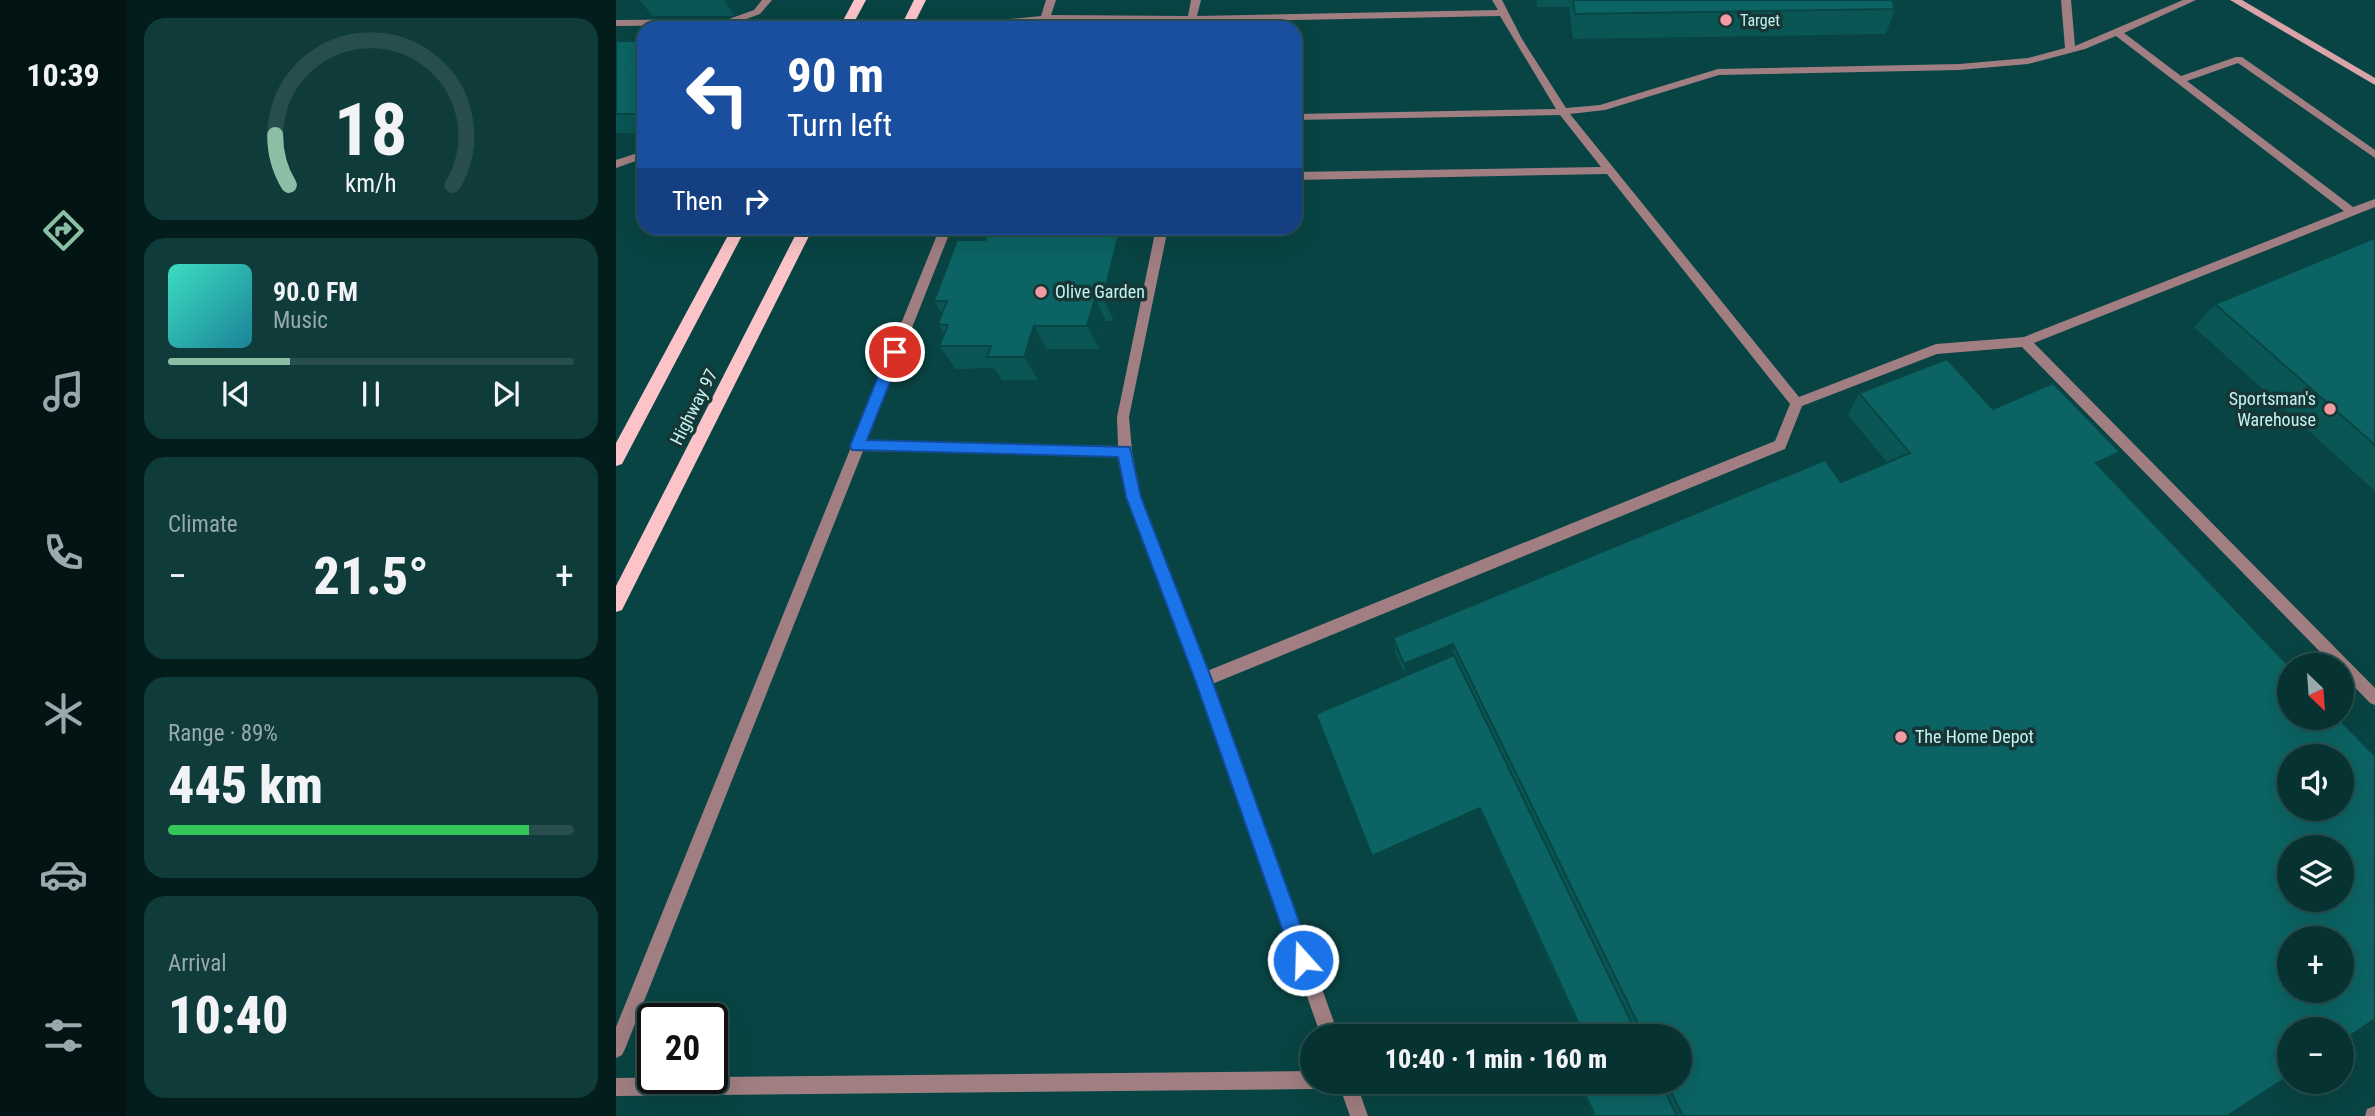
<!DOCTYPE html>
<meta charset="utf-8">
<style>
body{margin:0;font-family:"Roboto Condensed",sans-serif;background:#0f3b3a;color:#f1f3f6;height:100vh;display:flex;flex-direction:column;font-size:26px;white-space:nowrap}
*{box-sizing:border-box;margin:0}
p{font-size:23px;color:#98aaac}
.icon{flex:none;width:38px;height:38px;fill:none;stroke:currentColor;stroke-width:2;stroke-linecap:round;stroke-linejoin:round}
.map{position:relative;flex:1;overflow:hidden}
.drawer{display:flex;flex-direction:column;gap:18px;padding:18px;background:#031c1c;width:490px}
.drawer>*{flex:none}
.top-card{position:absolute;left:21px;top:21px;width:665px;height:214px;border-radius:21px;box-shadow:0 7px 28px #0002,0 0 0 2px #274e4d;background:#1a4fa0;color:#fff;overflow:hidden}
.needle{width:46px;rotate:155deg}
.fabs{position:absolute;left:1661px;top:653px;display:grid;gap:14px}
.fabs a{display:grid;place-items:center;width:77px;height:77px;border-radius:50%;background:#063332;box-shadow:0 7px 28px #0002,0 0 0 2px #274e4d;font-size:35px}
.speed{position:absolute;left:21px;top:1003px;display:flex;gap:14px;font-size:35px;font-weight:700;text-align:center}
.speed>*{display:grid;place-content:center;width:91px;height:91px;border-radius:50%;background:#063332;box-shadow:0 7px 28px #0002,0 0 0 2px #274e4d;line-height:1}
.speed .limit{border:4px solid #111;border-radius:10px;background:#fff;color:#111}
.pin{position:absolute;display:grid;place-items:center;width:60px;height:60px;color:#fff;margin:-30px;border:4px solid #fff;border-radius:50%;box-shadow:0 2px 7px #0007}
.me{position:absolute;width:77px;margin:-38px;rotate:340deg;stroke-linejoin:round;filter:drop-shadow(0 0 5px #0008)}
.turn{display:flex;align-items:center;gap:24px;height:147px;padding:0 35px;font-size:32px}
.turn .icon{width:91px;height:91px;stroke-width:2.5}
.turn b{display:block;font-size:49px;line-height:60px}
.then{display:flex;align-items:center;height:66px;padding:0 35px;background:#0003;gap:14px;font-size:26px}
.big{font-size:52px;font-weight:800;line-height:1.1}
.drawer .tile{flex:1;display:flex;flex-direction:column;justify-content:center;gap:10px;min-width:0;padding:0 24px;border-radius:21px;background:#0f3b3a}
.drawer .dial{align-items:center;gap:0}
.dial svg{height:182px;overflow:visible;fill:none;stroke:#274e4d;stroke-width:7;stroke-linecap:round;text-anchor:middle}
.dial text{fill:#f1f3f6;stroke:none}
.song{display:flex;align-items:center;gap:21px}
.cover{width:84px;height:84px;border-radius:10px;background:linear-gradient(135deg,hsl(170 70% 55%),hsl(190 70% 35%))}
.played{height:7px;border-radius:4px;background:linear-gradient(90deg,#8abfa5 30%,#274e4d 30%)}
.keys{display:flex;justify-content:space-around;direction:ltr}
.heat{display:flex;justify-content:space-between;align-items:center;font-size:38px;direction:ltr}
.charge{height:10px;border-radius:5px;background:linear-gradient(90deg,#34c759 89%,#274e4d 0)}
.trip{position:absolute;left:684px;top:1024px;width:392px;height:70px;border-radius:35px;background:#063332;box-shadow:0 7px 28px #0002,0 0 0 2px #274e4d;font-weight:800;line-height:70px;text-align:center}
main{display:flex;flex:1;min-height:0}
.tab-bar{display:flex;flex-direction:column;width:126px;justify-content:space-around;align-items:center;background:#021414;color:#98aaac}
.tab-bar .icon{width:49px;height:49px}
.tab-bar .on{color:#8abfa5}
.tab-bar b{font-size:32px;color:#f1f3f6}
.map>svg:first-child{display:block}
</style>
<main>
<nav class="tab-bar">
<b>10:39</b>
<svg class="icon on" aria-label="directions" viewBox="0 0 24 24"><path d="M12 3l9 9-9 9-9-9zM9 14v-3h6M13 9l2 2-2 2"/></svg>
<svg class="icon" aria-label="music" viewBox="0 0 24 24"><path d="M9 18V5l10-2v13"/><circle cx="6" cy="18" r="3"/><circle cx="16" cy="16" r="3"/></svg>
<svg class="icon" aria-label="phone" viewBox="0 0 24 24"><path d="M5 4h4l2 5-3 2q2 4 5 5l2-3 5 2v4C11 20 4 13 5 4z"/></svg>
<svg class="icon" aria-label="climate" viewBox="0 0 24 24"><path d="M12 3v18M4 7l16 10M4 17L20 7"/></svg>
<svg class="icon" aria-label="car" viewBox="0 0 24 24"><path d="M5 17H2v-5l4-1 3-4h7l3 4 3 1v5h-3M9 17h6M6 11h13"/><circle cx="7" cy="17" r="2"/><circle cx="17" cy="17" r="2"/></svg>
<svg class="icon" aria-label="filters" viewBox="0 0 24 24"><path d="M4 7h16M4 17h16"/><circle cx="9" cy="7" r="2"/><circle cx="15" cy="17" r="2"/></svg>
</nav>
<section class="drawer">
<div class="tile dial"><svg viewBox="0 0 100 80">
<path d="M14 69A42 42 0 1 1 86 69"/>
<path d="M14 69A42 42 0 0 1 8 47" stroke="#8abfa5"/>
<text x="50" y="56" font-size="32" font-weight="700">18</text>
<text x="50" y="72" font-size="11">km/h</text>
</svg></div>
<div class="tile">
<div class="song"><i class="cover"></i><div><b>90.0 FM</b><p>Music</p></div></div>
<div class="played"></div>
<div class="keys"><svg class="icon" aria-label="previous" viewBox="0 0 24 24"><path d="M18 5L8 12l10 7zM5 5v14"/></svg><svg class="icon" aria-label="pause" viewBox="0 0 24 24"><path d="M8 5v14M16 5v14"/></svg><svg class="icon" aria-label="next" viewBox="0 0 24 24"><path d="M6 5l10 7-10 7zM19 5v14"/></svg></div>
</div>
<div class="tile"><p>Climate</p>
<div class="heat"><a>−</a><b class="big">21.5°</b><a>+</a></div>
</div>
<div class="tile"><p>Range · 89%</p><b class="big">445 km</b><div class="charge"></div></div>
<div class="tile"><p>Arrival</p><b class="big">10:40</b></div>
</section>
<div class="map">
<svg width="1759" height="1116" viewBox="0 0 1759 1116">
<rect width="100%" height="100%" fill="#084443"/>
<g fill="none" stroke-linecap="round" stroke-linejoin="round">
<path fill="#a07e81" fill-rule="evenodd" d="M146,0H156L144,14L114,25L0,26V20L113,19L138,10Z
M430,0H440L435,15L572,16L575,0H585L581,16L882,10L876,0H886L906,39L950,108L984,105L1102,69L1343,64L1412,58L1449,48L1445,0H1455L1459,46L1567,0H1580L1508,33L1565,76L1620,57H1626L1759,150V158L1622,63L1571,81L1737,207L1759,199V207L1418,343L1759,688V705L1754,703L1726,674V665H1717L1406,347L1321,354L1186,406L1169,449L596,684L723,1036H705L579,680L511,497L503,456L247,451L9,1049L6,1055L0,1058V1027L321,235L328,228H341L332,237L251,441L502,446L501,417L540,228H552L513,417L516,451L525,497L591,671L1159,441L1174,404L991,174L679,180V172L985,167L944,115L679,120V114L940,109L884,16L580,22L578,28H570V22L429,21L378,28L394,19L425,16ZM1500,36L1728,211L1408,337L1320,344L1183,397L954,114L989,110L1103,75L1343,70L1412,64L1469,49Z
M28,151V158L0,168V160Z
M696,1071V1082H705L702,1086L696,1089L0,1096V1078Z
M722,1082H740L752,1116H734Z
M1759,1106V1116H1749L1751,1109Z"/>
<path fill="#d9a3a8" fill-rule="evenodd" d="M1614,0H1626L1759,78V85Z"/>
<path fill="#fcc4c8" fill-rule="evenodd" d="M238,0H250L235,28H223Z
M298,0H310L296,28H284Z
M116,228H130L6,464L0,466V443Z
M183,228H197L6,610L0,612V586Z"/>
</g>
<path fill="#095655" d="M24,0H130L119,16H36Z
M921,0H1276L1279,9L1270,34L957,39L953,7H921Z
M0,41H28V133H0Z
M374,228H510L506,241L514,258L498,321H490L483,349H431L422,380H386L378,368L340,369L323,346L328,334L322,324L326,313L318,301L369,240Z
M1759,238V491L1578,327L1599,304Z
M1243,393L1377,409L1487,471L1611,1116H977L962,1082H1064V1036H962L966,1034L864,811L758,859L790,676L780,655L777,638L1225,482L1271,462L1232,415Z"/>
<path fill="#084645" d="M108,0H130L119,16Z
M493,228H510L506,241L514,258L498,321L487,298L491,234Z
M479,298L490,321L483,349L471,326Z
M418,326L431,349L422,380L408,357Z
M1504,452L1485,473L1480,463Z
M837,644L838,660L791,680L788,664Z
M864,808V811L758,859L756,856Z"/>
<path fill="#0b6463" stroke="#084645" stroke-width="2" fill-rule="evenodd" d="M957,0H1276L1279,9L959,14Z
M0,41H28V114H0Z
M374,228H493L491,234H503L487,298H479L471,326H418L408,357H371L375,346H323L332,325L322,324L331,301H318L341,240H369Z
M1759,238V445L1599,304Z
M1331,359L1377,409L1437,383L1504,452L1480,463L1673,666V718H1722L1759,756V1019L1726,1041V1029H1673V1076L1611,1116H1067L1050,1082H1064V1036H1028L837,644L788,664L777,638L1209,460L1225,482L1294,453L1243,393ZM1673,756H1726V808H1673ZM1673,847H1726V900H1673ZM1673,938H1726V990H1673Z
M838,655L1022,1036H962L967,1033L864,808L756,856L700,714Z
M963,1082H1044L1061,1116H979Z"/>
<path fill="#1a73e8" stroke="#114b97" stroke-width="2" d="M279,347L286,352L251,440L514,447L525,497L596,680L697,960L694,967L687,970L680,967L677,960L579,680L510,497L502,457L236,450L234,446L272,352Z"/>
<g fill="#f49aa3" stroke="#173736" stroke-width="2.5">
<circle cx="1110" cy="20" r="7"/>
<circle cx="425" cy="292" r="7"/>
<circle cx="1714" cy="409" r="7"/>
<circle cx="1285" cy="737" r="7"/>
</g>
<g text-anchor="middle" stroke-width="7" stroke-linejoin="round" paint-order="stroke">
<g font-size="16" fill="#c4f2f0" stroke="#173736" text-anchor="start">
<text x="1124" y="26">Target</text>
</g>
<g font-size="18" fill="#c4f2f0" stroke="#173736" text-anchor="start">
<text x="439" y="298">Olive Garden</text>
<text x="1700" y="405" text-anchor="end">Sportsman's<tspan x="1700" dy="21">Warehouse</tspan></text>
<text x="1299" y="743">The Home Depot</text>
</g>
<g font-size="18" fill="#c4f2f0" stroke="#173736">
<text transform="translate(78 407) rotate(-63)" y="6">Highway 97</text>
</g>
</g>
</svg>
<div class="fabs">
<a><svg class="needle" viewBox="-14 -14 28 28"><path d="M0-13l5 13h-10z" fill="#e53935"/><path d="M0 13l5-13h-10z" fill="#98aaac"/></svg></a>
<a><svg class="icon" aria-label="sound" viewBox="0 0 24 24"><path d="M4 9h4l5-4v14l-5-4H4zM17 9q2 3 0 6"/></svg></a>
<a><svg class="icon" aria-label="layers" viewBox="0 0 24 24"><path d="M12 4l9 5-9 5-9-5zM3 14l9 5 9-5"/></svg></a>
<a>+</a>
<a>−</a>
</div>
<div class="speed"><div class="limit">20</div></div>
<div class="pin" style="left:279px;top:352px;background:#d93025"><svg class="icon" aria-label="arrive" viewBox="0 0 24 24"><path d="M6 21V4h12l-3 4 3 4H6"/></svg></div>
<svg class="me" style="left:687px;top:960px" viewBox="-20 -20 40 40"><circle r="17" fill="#1a73e8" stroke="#fff" stroke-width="3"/><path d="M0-11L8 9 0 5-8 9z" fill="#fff"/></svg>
<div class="trip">10:40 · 1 min · 160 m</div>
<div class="top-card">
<div class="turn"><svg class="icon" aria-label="left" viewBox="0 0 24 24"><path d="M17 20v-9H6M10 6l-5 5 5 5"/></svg><div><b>90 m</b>Turn left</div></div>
<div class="then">Then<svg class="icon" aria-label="right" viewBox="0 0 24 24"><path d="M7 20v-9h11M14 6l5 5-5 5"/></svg></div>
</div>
</div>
</main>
